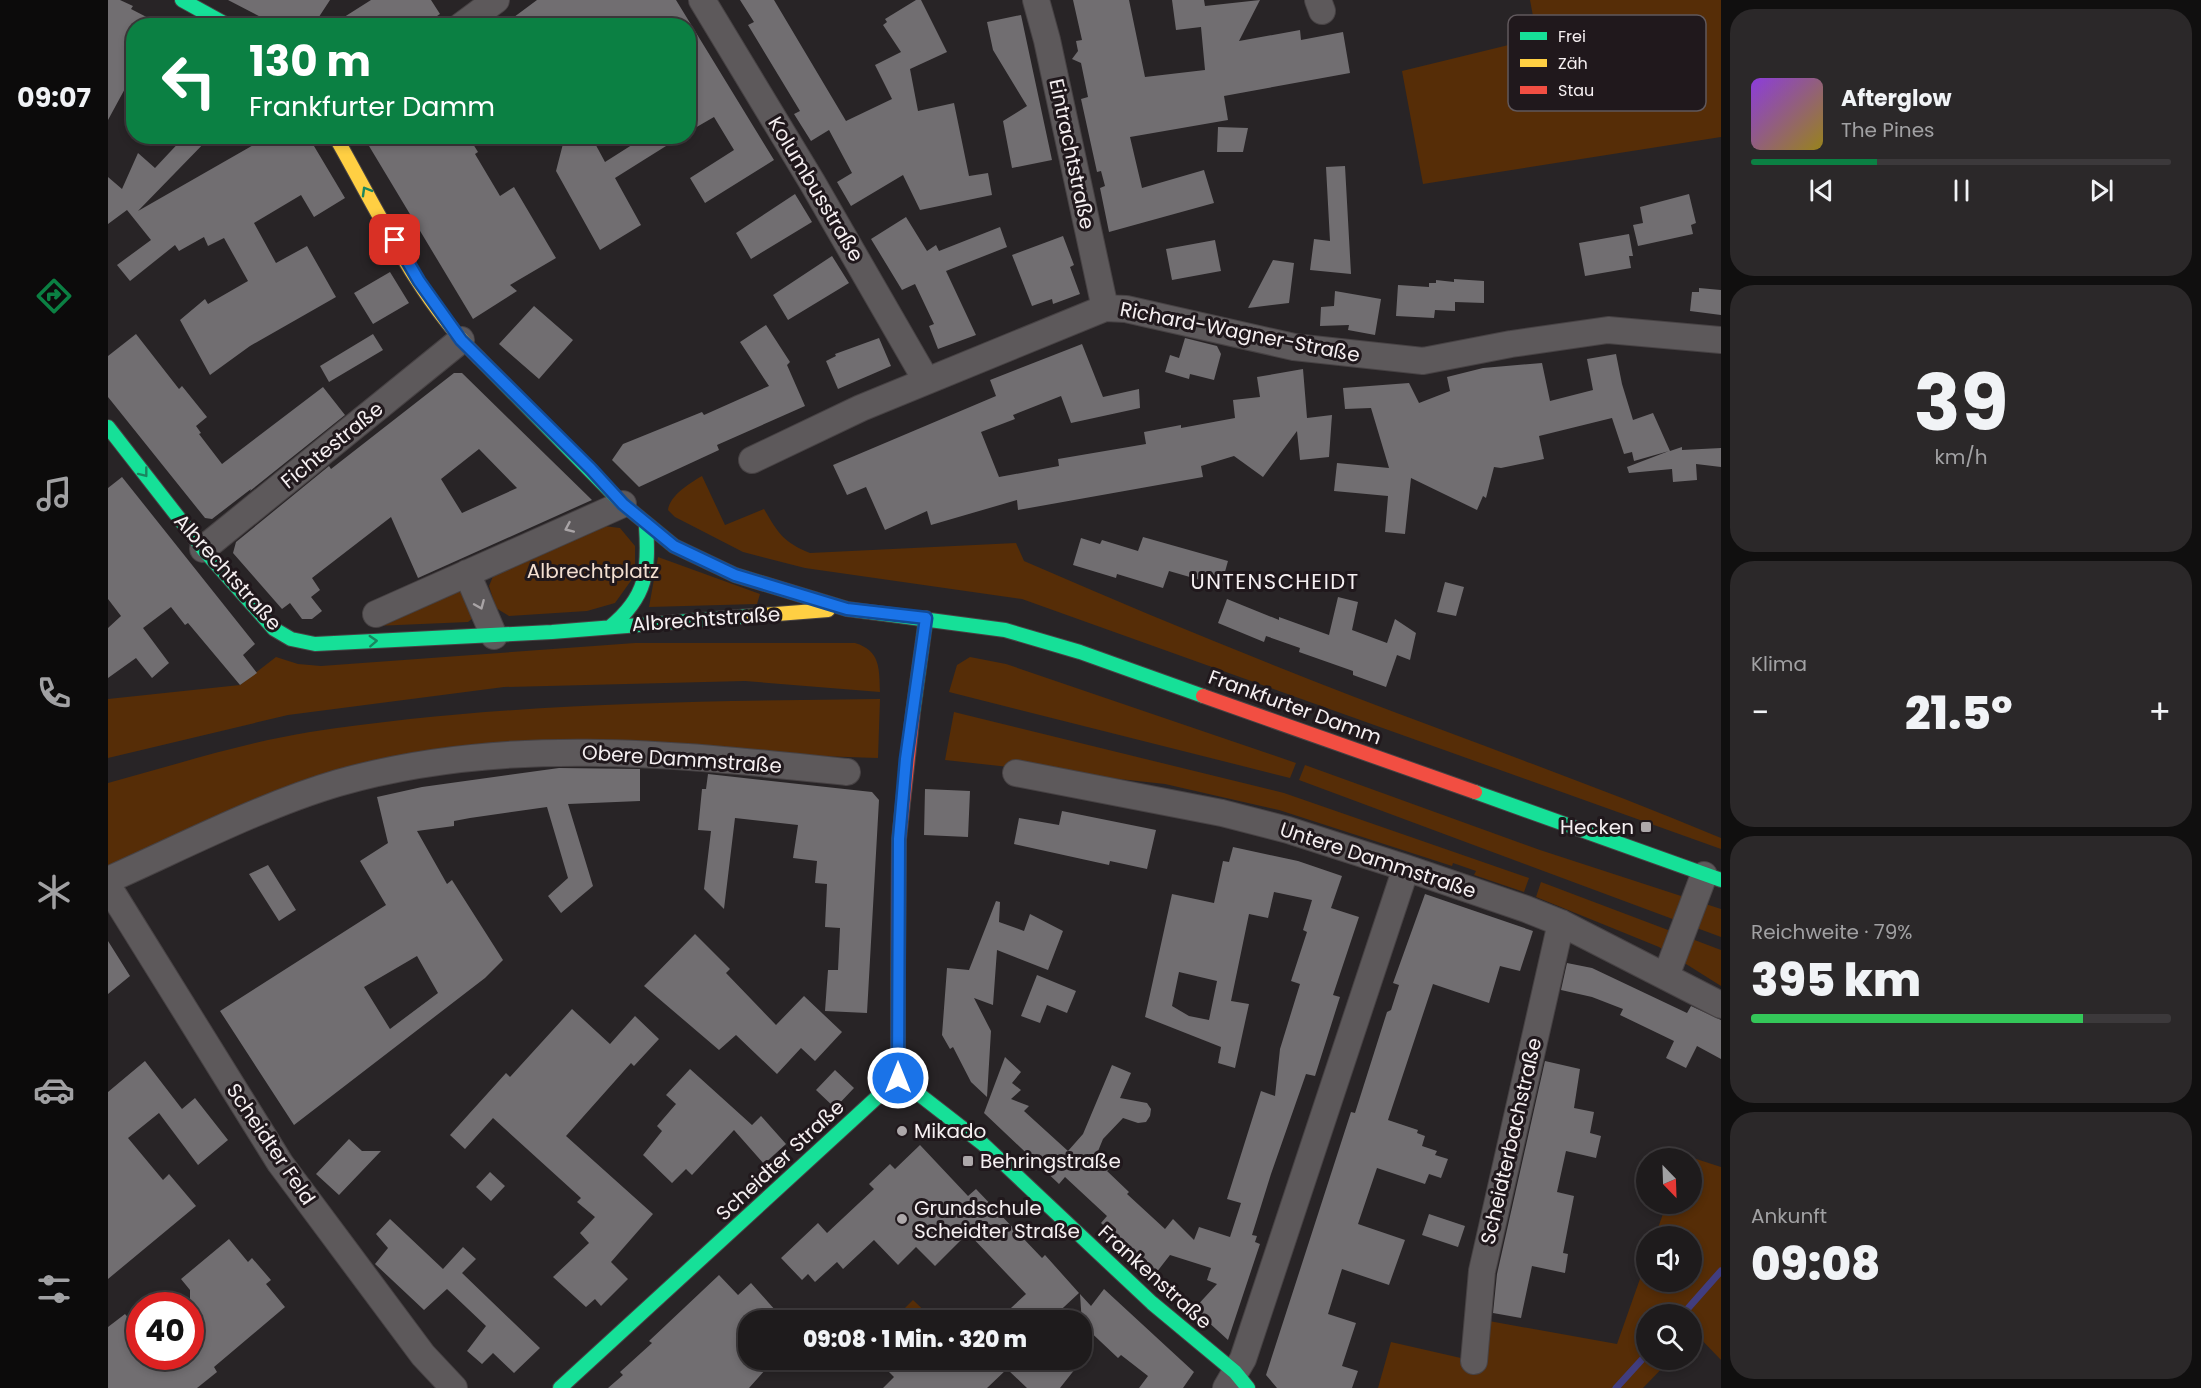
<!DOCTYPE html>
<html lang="de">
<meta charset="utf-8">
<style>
body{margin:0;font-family:Poppins,sans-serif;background:#2b2829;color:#f1f3f6;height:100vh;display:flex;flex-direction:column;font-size:22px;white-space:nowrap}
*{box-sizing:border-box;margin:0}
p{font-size:20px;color:#a1a1a3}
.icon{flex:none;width:33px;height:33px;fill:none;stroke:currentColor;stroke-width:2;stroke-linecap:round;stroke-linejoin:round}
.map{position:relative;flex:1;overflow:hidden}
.details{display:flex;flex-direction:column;gap:9px;padding:9px;background:#100f0f;width:480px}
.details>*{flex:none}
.banner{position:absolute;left:18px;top:18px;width:570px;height:126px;border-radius:24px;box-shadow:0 3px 9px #0003,0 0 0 2px #3c393b;background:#0b8043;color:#fff;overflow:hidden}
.needle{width:39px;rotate:157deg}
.controls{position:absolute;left:1528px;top:1148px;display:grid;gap:12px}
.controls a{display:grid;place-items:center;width:66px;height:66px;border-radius:50%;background:#1e1b1c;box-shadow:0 3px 9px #0003,0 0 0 2px #3c393b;font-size:30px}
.speed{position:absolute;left:18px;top:1292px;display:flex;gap:12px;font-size:30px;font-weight:700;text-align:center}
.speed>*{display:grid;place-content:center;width:78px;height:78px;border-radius:50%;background:#1e1b1c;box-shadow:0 3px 9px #0003,0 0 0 2px #3c393b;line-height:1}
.speed .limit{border:9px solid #d22;background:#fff;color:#111}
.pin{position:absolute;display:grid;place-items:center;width:51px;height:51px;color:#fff;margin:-26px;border-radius:12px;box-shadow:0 3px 9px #0006}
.me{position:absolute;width:66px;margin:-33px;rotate:0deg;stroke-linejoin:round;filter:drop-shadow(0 0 4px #0008)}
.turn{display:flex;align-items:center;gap:21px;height:126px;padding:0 24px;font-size:27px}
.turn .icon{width:78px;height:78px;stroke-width:2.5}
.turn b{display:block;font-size:42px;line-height:51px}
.big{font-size:45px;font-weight:800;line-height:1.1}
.details .card{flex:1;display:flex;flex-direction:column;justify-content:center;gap:9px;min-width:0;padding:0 21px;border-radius:24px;background:#2b2829}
.details .dial{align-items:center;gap:0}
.dial b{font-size:78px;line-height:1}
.song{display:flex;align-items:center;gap:18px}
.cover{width:72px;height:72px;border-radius:9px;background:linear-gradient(135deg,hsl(270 70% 55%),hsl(50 70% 35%))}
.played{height:6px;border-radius:3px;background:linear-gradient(90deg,#0b8043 30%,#3c393b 30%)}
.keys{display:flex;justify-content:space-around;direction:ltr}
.heat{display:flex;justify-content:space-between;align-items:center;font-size:33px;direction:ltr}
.charge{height:9px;border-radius:4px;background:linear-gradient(90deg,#34c759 79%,#3c393b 0)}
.trip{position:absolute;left:630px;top:1310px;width:354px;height:60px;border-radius:24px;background:#1e1b1c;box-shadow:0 3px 9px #0003,0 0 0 2px #3c393b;font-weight:800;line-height:60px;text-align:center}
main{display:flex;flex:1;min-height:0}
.tab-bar{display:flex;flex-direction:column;width:108px;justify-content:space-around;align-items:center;background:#0c0b0b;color:#a1a1a3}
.tab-bar .icon{width:42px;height:42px}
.tab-bar .selected{color:#0b8043}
.tab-bar b{font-size:27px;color:#f1f3f6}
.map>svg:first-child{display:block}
</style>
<main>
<nav class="tab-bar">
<b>09:07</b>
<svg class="icon selected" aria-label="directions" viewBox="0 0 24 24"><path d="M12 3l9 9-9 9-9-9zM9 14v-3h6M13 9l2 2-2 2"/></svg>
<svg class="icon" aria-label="music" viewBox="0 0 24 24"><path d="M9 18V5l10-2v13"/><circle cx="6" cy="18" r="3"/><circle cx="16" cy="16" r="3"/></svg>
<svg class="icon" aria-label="phone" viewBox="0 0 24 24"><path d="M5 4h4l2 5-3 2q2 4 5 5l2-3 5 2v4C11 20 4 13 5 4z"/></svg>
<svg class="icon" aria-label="climate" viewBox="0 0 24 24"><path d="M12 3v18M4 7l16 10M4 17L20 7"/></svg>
<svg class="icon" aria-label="car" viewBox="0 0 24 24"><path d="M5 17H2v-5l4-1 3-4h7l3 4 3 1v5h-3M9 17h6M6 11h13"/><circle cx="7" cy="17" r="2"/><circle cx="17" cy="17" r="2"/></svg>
<svg class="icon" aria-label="filters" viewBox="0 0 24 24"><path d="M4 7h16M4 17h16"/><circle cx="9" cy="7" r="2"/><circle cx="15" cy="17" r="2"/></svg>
</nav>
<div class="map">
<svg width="1613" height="1388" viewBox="0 0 1613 1388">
<rect width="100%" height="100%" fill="#282426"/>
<path fill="#562d07" d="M1422,0H1613V137L1315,184L1294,71L1429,38Z
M594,476L617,525L656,509C670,533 675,542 702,553L908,543L916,561C1024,608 1133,653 1244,696C1367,743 1491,787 1613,838V849L914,599L697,568L635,552L567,517L560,510C562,495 582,483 594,476Z
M496,526L512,528L527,546V575L507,603L479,611L401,616L388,608L381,586L386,574Z
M550,557L652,594L649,604L541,607Z
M354,590L365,618L360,622L267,626Z
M527,643H747C773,651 771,669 772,692L637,681L396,687L180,715L0,758V699L132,685L168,657L190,664L213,666Z
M862,657L898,664L1188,763L1182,778L841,692L849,665Z
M772,699L770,758L409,746L91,827L0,866V783C67,765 134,743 202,732C391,703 582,701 772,699Z
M846,712L1176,793L1421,878L1416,892L1366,875L1368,871L1345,863L1344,866L1171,810L1057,784L837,760Z
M1197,765L1432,850L1613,909V937L1191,780Z
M1433,882L1613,950V986L1551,947L1428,897Z
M1576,1155L1613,1167V1360L1588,1334L1584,1338V1314H1539V1359H1563L1535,1388H1270L1283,1342L1366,1361L1381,1321L1509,1344L1539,1259V1281H1584V1236H1547L1559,1203H1584V1158H1575Z
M805,1300L826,1320H785Z"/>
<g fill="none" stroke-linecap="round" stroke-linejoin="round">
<path stroke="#413d7f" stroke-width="7" d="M1575,1314L1613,1271
M1508,1388L1539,1354"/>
</g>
<path fill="#716e71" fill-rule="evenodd" d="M0,0H12L25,6L23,9L56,26H26V72L0,120Z
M120,0H222L205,26H170Z
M263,0H323L332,14L314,26H222Z
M429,0H568L666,160L597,203L582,178L626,150L606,117L580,132V26H517L514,18L502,26H394Z
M632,0H666L738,121L784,99L767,65L793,52L775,25L779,22L777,19L808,0H813L839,52L802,69L810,111L846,103L861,176L880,173L884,195L812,210L795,175L743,206L729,182L744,173L721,130L703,141L686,114L692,111L640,25L646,22Z
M965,0H1021L1037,77L1097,70L1093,27L1068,30L1064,0H1096L1097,6L1152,0L1131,41L1192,30L1193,40L1235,32L1242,73L1116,96L1120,120L1022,137L1034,188L1096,170L1106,203L1001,232L992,188L997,186L993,171L989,172L973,99L980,97L973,63L964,59L970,51L968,41L974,40Z
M913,15L944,160L904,168L895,121L919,106L885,50L879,22Z
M1110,127L1140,128L1135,152H1109Z
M77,136H103L30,211L161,136H200L237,198L206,217L193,195L146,223L168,263L199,246L228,297L142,346L102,375L72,320L97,299L100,304L140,281L116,238L100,246L96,237L71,251L67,245L22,281L9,265L43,240L19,210L0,224V177L14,189L30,153L47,168Z
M255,136H360L370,152L367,154L392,196L406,187L448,258L402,285L409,291L365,319Z
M457,136H483L497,162L538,136H574L507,178L533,225L492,250L448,171Z
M1237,166L1243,274L1202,270L1206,239L1222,241L1218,167Z
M687,194L704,222L643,259L628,233Z
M1581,194L1588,223L1583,225L1585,234L1530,246L1525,225L1535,223L1532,207Z
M798,217L819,251L828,245L831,251L892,227L899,247L838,271L868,335L830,349L821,326L826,324L807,284L794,290L763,239Z
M1521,234L1525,256H1521L1523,268L1477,276L1471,243Z
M955,236L966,265L962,267L972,294L945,304L944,299L924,306L904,255Z
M1107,240L1113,271L1064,280L1058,249Z
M724,256L741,283L680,320L665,295Z
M1165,260L1186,263L1181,303L1140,308Z
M282,272L301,303L265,324L246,293Z
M1346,279L1376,281V303L1347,302V311L1327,310L1326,318L1288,316L1290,285L1321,287V283H1328V280L1346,282Z
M1591,288L1613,290V315L1582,311L1584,292H1591Z
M1227,291L1273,299L1267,335L1240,330L1241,325L1212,326L1213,307L1226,306Z
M426,306L465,340L431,379L391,344Z
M658,325L682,362L679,365L697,406L609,445L611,450L531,487L504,460L515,444L594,412L596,415L661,386L632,342Z
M28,334L71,389L74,386L99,417L88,426L93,433L91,434L114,464L215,387L237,415L142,491L143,489L104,519L97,518L0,397V356Z
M265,334L275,350L221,382L212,366Z
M771,338L783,366L730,389L718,361L728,356L727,354Z
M1077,338L1109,346L1113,354L1106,380L1082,374L1081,379L1057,372L1062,355L1071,358Z
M974,344L995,397L1031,389L1032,408L963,423L953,396L905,415L907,419L873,432L891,477L951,466L950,459L1038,444L1036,432L1073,425V428L1127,418L1125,400L1152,397L1149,377L1195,369L1199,418L1224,415L1221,457L1192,460L1189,431L1155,477L1126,456L1093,466L1095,477L910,510L909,500L823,525L819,511L777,530L758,487L739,495L725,465L888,396L882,380Z
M1508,354L1514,384L1525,420L1545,413L1562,451L1574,447V450L1613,448V467L1588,464L1589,480L1565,482L1564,469L1521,473L1519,467L1561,451L1526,461L1524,452L1516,454L1504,418L1431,436L1436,459L1393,468L1386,467L1378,498L1375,496L1369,510L1303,478L1297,534L1277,532L1280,496L1226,491L1229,463L1281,468L1263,408L1237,409L1235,388L1301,383L1311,403L1342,391L1339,377L1375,368L1434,363L1442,401L1485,390L1479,359Z
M346,373H354L484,500L310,578L283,517L204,578L212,590L203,597L214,611L204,619H194L182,603L174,609L125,553L128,542L221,466L223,469ZM371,449L409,488L354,513L333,479Z
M14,477L147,644L135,655L149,673L132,685L80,623L77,625L63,607L35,628L61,663L44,678L28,658L0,678V628L13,616L0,599V488Z
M1035,537L1120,561L1113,586L1061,571L1055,588L1009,574L1008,578L965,565L973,538L992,544L994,540L1030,551Z
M1337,582L1356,587L1348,616L1329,612Z
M1230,597L1250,602L1244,630L1279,643L1287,619L1308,633L1302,660L1289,655L1278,687L1245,675V671L1191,652L1192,648L1158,636L1156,642L1110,623L1119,599L1171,620V617L1221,635Z
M451,768L532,769V801L460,804L485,886L453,913L440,896L460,878L439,807L362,818L346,821V826L309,831L339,884L344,880L395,960L377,978L186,1125L112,1011L278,905L252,861L280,843L269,797L314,787ZM309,956L330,993L282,1029L256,987Z
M600,774L764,792L771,800L759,1013L717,1011L720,970H730L732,928L717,927L719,884L707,883L709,861L685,858L690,825L627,818L616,909L596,889L603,831L590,830L594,789H598Z
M817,789L862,791L860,837L816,835Z
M954,811L1048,830L1039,869L1002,861L1001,865L906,844L911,818L951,825Z
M1125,847L1190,861L1234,876L1223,908L1251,917L1225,995L1232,997L1207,1076L1198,1074L1163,1174L1144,1235L1149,1236L1147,1242L1152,1244L1120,1340L1086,1309L1109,1284L1099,1280L1103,1268L1062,1255L1048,1273L993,1223L999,1216L957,1177L951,1184L876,1113L897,1057L913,1072L904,1083L913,1090L903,1099L921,1106L916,1111L960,1151L975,1134L1004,1065L1023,1073L1012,1098L1039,1103L1043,1109L1042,1116L1038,1122L1030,1123L1015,1118L995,1139L988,1156L1002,1168L999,1171L1021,1192L1019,1194L1057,1229L1065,1219L1086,1240L1091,1227L1122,1237L1133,1203L1119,1199L1153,1091L1167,1096L1172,1049L1192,984L1183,981L1199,932L1195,930L1204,900L1166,892L1160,918L1141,914L1123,1001L1141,1004L1127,1068L1110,1063L1113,1047L1037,1017L1064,894L1106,903L1115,861L1121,862ZM1071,972L1109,981L1101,1020L1081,1016L1064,1006Z
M160,865L188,910L171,921L141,874Z
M1317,894L1425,931L1412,971L1392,966L1381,1003L1325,984L1280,1120L1310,1130L1309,1133L1317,1136L1314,1146L1329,1151L1327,1155L1340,1159L1333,1178L1321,1174L1317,1184L1269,1168L1250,1224L1297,1240L1281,1285L1234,1269L1220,1314L1248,1323L1234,1366L1250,1371L1244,1388H1169L1158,1375L1243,1112L1247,1113L1279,1012L1283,1010L1291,985L1285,983Z
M888,901L892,902L891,922L916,931L922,914L955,931L940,970L889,950L885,1005L866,998L883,1031L879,1097L863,1082L845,1047L842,1049L834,1035L839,968L861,970Z
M587,934L622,969L618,973L668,1025L696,996L734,1032L707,1061L693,1048L669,1074L628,1035L611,1050L536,986Z
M0,941L22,976L0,994Z
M1459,963L1484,968L1579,1013L1583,1006L1613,1020V1059L1589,1046L1578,1068L1558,1058L1566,1041L1512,1015L1515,1009L1484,997L1453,990Z
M929,975L968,991L959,1013L939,1005L932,1023L913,1016Z
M464,1009L502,1044L527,1016L551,1039L526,1066L523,1063L458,1136L545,1214L503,1262L520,1279L493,1306L487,1299L478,1307L445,1277L481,1243L472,1233L487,1217L469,1202L473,1198L385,1118L357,1149L342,1135L398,1073L402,1077Z
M37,1061L74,1109L87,1098L120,1140L90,1165L51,1113L20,1138L55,1180L61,1174L88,1206L0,1279V1092Z
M1437,1061L1472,1069L1466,1108L1486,1112L1482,1133L1493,1136L1488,1158L1458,1151L1449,1192L1466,1196L1455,1253L1460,1254L1457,1273L1424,1266L1413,1318L1385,1313L1389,1274Z
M582,1069L644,1125L653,1116L678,1144L656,1164L626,1130L584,1175L578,1169L564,1183L535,1155L554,1131L549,1126L568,1104L558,1095Z
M727,1070L746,1088L727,1108L708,1090Z
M241,1139L254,1151H273L231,1195L208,1174Z
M812,1145L860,1196L868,1189L934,1258L937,1255L971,1293L942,1320H890L918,1294L860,1233L827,1266L808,1247L790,1265L766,1240L735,1269L729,1262L707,1282L700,1274L694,1280L673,1258L710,1223L719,1233L766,1189L761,1184L782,1164L787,1169Z
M382,1172L397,1186L383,1201L368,1187Z
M1321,1214L1357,1226L1350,1247L1314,1235Z
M282,1219L335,1269L355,1247L368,1259L354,1273L432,1348L406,1373L385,1353L374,1364L359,1351L378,1326L339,1289L316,1310L267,1264L280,1248L268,1234Z
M121,1239L140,1262L144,1258L163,1280L158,1284L177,1307L106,1367L109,1372L89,1388H0V1327L17,1314L32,1332V1356H82V1290L73,1279Z
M611,1275L630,1295L643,1283L676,1320H640V1359H667L641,1388H500L515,1375L512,1372L544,1343L541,1341Z
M996,1289L1086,1372L1075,1388H1031L1040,1376L1013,1355L1010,1358L974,1324L972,1294L983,1306Z
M768,1359H975L952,1388H919L899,1369L879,1388H775L786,1377Z"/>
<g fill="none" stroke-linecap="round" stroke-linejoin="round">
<g stroke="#474244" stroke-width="28">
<path id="street" d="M594,0L704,182L818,380
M928,0L939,40L997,308
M1210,0L1214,11
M353,26L388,0
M644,460L753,408L997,308L1018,309L1186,347L1315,361L1403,344L1500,330L1613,340
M95,549L353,340
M359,573L386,636
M268,614L515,504
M908,773L1114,813L1180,830L1298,868L1418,909L1453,923L1613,1005
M0,880C72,848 155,805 230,783C398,735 568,754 739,772
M0,886L172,1163L315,1355L346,1388
M1558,976L1596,875
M1366,1361L1374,1271L1453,923
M1118,1388L1135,1359L1298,868"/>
</g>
<g stroke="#474244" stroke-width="16">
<path id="fast" d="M74,0L121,26
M371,358L515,504L566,546L627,575L739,609L897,630L972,652L1095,696
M0,427L95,549L166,629L183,639L207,644L444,632L643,616
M502,627C539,597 541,571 538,526
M805,712L818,618
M1367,792L1613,880
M790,1078L875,1144L1044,1303L1127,1372L1140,1388
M452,1388L790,1078V974"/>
</g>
<g stroke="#474244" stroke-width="16">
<path id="slow" d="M227,136C270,211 309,297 371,358
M643,616L720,610"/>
</g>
<g stroke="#474244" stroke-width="16">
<path id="jam" d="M1095,696L1367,792
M790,974L791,839L805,712"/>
</g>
<use href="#street" stroke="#5d595b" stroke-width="26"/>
<use href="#fast" stroke="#16e098" stroke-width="14"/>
<use href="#slow" stroke="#ffcf43" stroke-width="14"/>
<use href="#jam" stroke="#f24e42" stroke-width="14"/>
</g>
<defs><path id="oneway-chevron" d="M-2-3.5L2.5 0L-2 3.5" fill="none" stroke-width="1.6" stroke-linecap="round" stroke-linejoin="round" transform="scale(1.5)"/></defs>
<g stroke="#1a8660">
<use href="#oneway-chevron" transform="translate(258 191) rotate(-120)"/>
<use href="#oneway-chevron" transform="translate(36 473) rotate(52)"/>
<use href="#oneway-chevron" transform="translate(265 641) rotate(-3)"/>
</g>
<g stroke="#a9a4a6">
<use href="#oneway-chevron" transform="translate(461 528) rotate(156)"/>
<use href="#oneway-chevron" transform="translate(372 605) rotate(67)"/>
</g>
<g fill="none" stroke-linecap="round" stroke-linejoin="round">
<g stroke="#114b97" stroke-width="15">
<path id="route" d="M287,240L311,281L353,340L483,469L515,504L566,546L627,575L739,609L818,618L798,759L791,839L790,1078"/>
</g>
<use href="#route" stroke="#1a73e8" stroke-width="10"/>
</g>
<g fill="#ada8aa" stroke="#20181c" stroke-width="2">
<rect x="1532" y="821" width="12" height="12" rx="3"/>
<circle cx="794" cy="1131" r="6"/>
<rect x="854" y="1155" width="12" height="12" rx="3"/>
<circle cx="794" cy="1219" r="6"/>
</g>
<g text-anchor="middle" stroke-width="6" stroke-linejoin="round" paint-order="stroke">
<g font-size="20" fill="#f5eff1" stroke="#20181c">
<text transform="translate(964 154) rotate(78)" y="7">Eintrachtstraße</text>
<text transform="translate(708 189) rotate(59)" y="7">Kolumbusstraße</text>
<text transform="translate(1132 332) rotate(11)" y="7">Richard-Wagner-Straße</text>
<text transform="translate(224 445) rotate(-39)" y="7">Fichtestraße</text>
<text transform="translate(120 572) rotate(48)" y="7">Albrechtstraße</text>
<text transform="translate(598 619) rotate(-4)" y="7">Albrechtstraße</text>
<text transform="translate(1187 707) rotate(20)" y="7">Frankfurter Damm</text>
<text transform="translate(574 759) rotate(4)" y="7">Obere Dammstraße</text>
<text transform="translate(1270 860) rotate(18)" y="7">Untere Dammstraße</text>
<text transform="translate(1403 1141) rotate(-77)" y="7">Scheidterbachstraße</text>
<text transform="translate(163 1144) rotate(56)" y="7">Scheidter Feld</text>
<text transform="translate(672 1160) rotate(-43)" y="7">Scheidter Straße</text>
<text transform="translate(1047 1277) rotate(42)" y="7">Frankenstraße</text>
</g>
<g font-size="20" fill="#f3dfd1" stroke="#20181c">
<text x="485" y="578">Albrechtplatz</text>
</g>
<g font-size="20" fill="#f5eff1" stroke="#20181c" text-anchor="start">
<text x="1526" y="834" text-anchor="end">Hecken</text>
<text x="806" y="1138">Mikado</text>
<text x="872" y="1168">Behringstraße</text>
<text x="806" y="1215">Grundschule<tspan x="806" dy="23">Scheidter Straße</tspan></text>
</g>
<g font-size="21" letter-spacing="1.5" fill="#f5eff1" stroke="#20181c">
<text x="1167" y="589">UNTENSCHEIDT</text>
</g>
</g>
<rect x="1400" y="15" width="198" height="96" rx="9" fill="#20181c" stroke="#60585c" stroke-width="1.5"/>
<rect x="1412" y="32" width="27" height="8" fill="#16e098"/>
<rect x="1412" y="59" width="27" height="8" fill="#ffcf43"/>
<rect x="1412" y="86" width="27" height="8" fill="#f24e42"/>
<g font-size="16" fill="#f5eff1">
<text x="1450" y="42">Frei</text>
<text x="1450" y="69">Zäh</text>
<text x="1450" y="96">Stau</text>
</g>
</svg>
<div class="controls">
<a><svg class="needle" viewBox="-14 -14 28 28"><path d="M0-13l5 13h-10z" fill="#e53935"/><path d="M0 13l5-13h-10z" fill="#a1a1a3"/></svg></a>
<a><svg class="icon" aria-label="sound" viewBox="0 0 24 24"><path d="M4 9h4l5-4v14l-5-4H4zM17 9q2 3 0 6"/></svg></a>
<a><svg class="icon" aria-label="search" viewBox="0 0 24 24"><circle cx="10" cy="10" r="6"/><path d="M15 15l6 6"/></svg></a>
</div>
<div class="speed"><div class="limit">40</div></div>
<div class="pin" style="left:287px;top:240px;background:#d93025"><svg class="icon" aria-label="arrive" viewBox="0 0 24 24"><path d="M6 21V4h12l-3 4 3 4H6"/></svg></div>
<svg class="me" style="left:790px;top:1078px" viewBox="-20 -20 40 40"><circle r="17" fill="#1a73e8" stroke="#fff" stroke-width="3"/><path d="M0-11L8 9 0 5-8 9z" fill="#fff"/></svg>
<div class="trip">09:08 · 1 Min. · 320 m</div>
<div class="banner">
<div class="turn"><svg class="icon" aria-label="left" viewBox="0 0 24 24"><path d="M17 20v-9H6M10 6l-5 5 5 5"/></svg><div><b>130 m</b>Frankfurter Damm</div></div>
</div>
</div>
<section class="details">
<div class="card">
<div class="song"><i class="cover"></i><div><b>Afterglow</b><p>The Pines</p></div></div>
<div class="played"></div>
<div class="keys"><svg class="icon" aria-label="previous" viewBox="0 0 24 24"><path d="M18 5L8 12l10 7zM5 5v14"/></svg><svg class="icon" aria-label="pause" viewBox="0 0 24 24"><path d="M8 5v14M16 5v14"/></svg><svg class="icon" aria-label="next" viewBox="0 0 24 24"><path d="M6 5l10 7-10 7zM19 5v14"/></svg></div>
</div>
<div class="card dial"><b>39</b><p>km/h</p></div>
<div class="card"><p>Klima</p>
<div class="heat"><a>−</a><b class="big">21.5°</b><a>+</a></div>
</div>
<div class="card"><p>Reichweite · 79%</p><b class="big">395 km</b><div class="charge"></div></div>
<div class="card"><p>Ankunft</p><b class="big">09:08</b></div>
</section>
</main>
